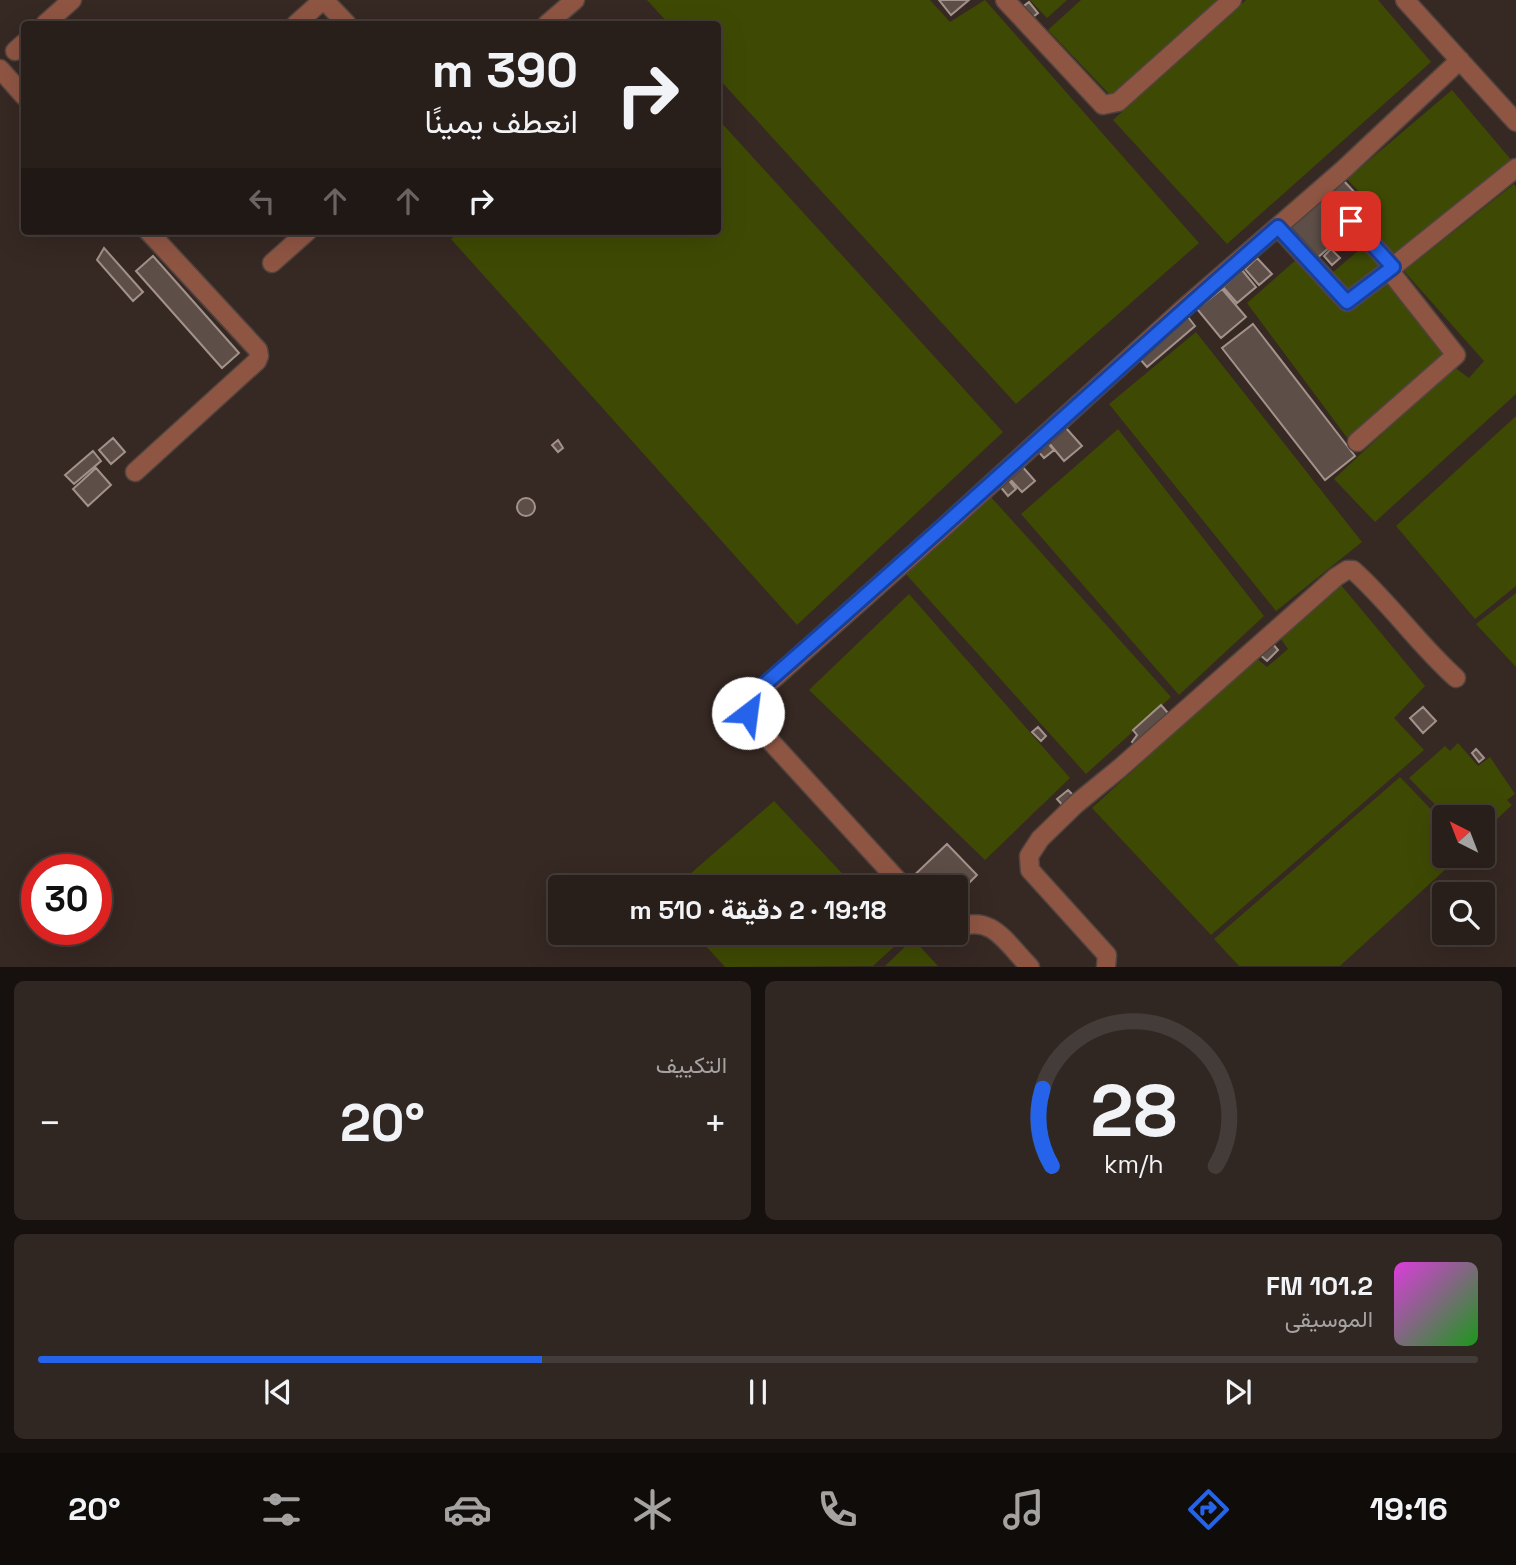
<!DOCTYPE html>
<html lang="ar">
<meta charset="utf-8">
<style>
body{margin:0;font-family:"Space Grotesk",Vazirmatn,sans-serif;background:#302723;color:#f1f3f6;direction:rtl;height:100vh;display:flex;flex-direction:column;font-size:26px;white-space:nowrap}
*{box-sizing:border-box;margin:0}
p{font-size:23px;color:#a5a2a2}
.icon{flex:none;width:38px;height:38px;fill:none;stroke:currentColor;stroke-width:2;stroke-linecap:round;stroke-linejoin:round}
.map{position:relative;height:967px;overflow:hidden;direction:ltr}
.drawer{display:flex;flex-direction:column;gap:14px;padding:14px;background:#16100e;flex:1}
.drawer>*{flex:none}
.top-card{position:absolute;left:21px;top:21px;width:700px;height:214px;border-radius:7px;box-shadow:0 7px 28px #0002,0 0 0 2px #443c39;direction:rtl;background:#281e1a;color:#f1f3f6;overflow:hidden}
.needle{width:46px;rotate:318deg}
.tools{position:absolute;left:1432px;top:805px;display:grid;gap:14px}
.tools a{display:grid;place-items:center;width:63px;height:63px;border-radius:7px;background:#281e1a;box-shadow:0 7px 28px #0002,0 0 0 2px #443c39;font-size:35px}
.speed{position:absolute;left:21px;top:854px;display:flex;gap:14px;font-size:35px;font-weight:700;text-align:center}
.speed>*{display:grid;place-content:center;width:91px;height:91px;border-radius:50%;background:#281e1a;box-shadow:0 7px 28px #0002,0 0 0 2px #443c39;line-height:1}
.speed .limit{border:10px solid #d22;background:#fff;color:#111}
.pin{position:absolute;display:grid;place-items:center;width:60px;height:60px;color:#fff;margin:-30px;border-radius:14px;box-shadow:0 4px 10px #0006}
.me{position:absolute;width:77px;margin:-38px;rotate:30deg;stroke-linejoin:round;filter:drop-shadow(0 0 5px #0008)}
.turn{display:flex;align-items:center;gap:24px;height:147px;padding:0 28px;font-size:32px}
.turn .icon{width:91px;height:91px;stroke-width:2.5}
.turn b{display:block;font-size:49px;line-height:60px}
.lanes{display:flex;align-items:center;height:66px;padding:0 28px;background:#0003;justify-content:center;gap:35px;direction:ltr}
.lanes .off{opacity:.35}
.big{font-size:52px;font-weight:800;line-height:1.1}
.drawer .tile{flex:1;display:flex;flex-direction:column;justify-content:center;gap:10px;min-width:0;padding:0 24px;border-radius:10px;background:#302723}
.drawer .dial{align-items:center;gap:0}
.dial svg{height:182px;overflow:visible;fill:none;stroke:#443c39;stroke-width:7;stroke-linecap:round;text-anchor:middle}
.dial text{fill:#f1f3f6;stroke:none}
.song{display:flex;align-items:center;gap:21px}
.cover{width:84px;height:84px;border-radius:10px;background:linear-gradient(135deg,hsl(300 70% 55%),hsl(120 70% 35%))}
.played{height:7px;border-radius:4px;background:linear-gradient(90deg,#2563eb 35%,#443c39 35%)}
.keys{display:flex;justify-content:space-around;direction:ltr}
.heat{display:flex;justify-content:space-between;align-items:center;font-size:38px;direction:ltr}
.drawer .tiles{flex:1;display:grid;gap:14px;grid-template-columns:1fr 1fr}
.tile:last-child{grid-column:span 2}
.trip{position:absolute;left:548px;top:875px;width:420px;height:70px;border-radius:7px;background:#281e1a;box-shadow:0 7px 28px #0002,0 0 0 2px #443c39;font-weight:800;line-height:70px;text-align:center;direction:rtl}
.menu{display:flex;height:112px;justify-content:space-around;align-items:center;background:#100c0a;color:#a5a2a2}
.menu .icon{width:49px;height:49px}
.menu .current{color:#2563eb}
.menu b{font-size:32px;color:#f1f3f6}
.map>svg:first-child{display:block}
</style>
<div class="map">
<svg width="1516" height="967" viewBox="0 0 1516 967">
<rect width="100%" height="100%" fill="#362823"/>
<path fill="#3e4a04" d="M647,0H930L950,22L985,0L1199,243L1016,404L718,78V24H669Z
M1030,0H1067L1047,18Z
M1081,0H1220L1112,97L1048,30Z
M1246,0H1378L1431,62L1227,244L1113,120Z
M1452,90L1513,162L1394,257L1349,207L1362,195L1347,179Z
M718,119L1003,432L797,625L451,239L460,231H718Z
M1514,184L1516,187V394L1375,522L1334,479L1454,367L1469,378L1484,361L1404,271Z
M1365,245L1384,266L1350,293L1332,273Z
M1297,259L1342,308L1389,280L1448,354L1348,439L1247,303Z
M1196,332L1362,542L1276,611L1109,404Z
M1516,416V586L1475,619L1396,526Z
M1118,429L1264,616L1179,695L1021,514Z
M990,496L1171,697L1086,774L905,573Z
M1341,585L1425,686L1394,718L1424,750L1211,935L1092,808L1256,658L1267,667L1288,649L1281,639Z
M1516,593V667L1476,624Z
M909,594L1070,778L985,860L809,690Z
M1458,743L1478,766L1490,757L1515,794L1507,800L1512,805L1482,833V817H1447L1409,778L1445,746L1450,751Z
M1400,777L1444,823V856H1460L1340,966H1239L1214,939Z
M774,801L854,886L675,887Z
M694,933H887L898,943L873,966L725,967Z
M913,939L938,966H885Z"/>
<path fill="#5d4e47" stroke="#a3928b" stroke-width="2" d="M939,0H969L951,15Z
M1029,2L1038,13L1029,20L1020,9Z
M1343,180L1357,195L1342,208L1350,215L1340,224L1346,233L1316,259L1288,228Z
M104,248L143,292L133,301L97,260Z
M1331,249L1340,258L1332,265L1324,256Z
M153,256L239,353L222,368L136,271Z
M1257,258L1272,274L1259,285L1245,269Z
M1242,270L1256,287L1237,303L1223,287Z
M1222,289L1246,317L1221,338L1197,309Z
M1188,317L1195,326L1147,367L1140,359Z
M1253,324L1355,456L1325,480L1222,348Z
M1066,428L1082,446L1064,461L1049,443Z
M113,438L125,452L111,464L99,450Z
M558,440L563,448L558,452L552,445Z
M1047,442L1054,450L1044,458L1037,450Z
M93,451L101,461L74,484L65,475Z
M1021,465L1035,481L1022,492L1008,477Z
M96,468L111,485L88,506L73,489Z
M1007,478L1016,489L1008,496L999,485Z
M517 507a9 9 0 1 1 18 0a9 9 0 1 1-18 0Z
M1271,642L1278,650L1267,661L1259,654Z
M1161,705L1174,720L1140,750L1132,742L1137,735L1133,730Z
M1423,707L1436,721L1423,733L1410,718Z
M1038,727L1046,736L1041,741L1032,732Z
M1476,749L1484,758L1479,762L1472,753Z
M1068,790L1076,798L1065,808L1057,799Z
M947,844L977,875L956,896V887H910L906,883Z
M880,879L888,887H871Z"/>
<g fill="none" stroke-linecap="round" stroke-linejoin="round">
<g stroke="#51443f" stroke-width="21">
<path id="minor" d="M324,0L347,24
M1005,0L1103,105L1118,102L1232,0
M1405,0L1516,122
M45,24L72,0
M296,24L323,0
M547,24L575,0
M15,51L24,43
M0,69L24,96
M1351,221L1393,267
M1278,227L1347,302L1389,270
M272,263L308,231
M1357,442L1456,355L1389,270L1516,168
M135,472L257,361L259,356L258,350L148,231
M904,887L752,721C748,711 748,706 753,697L944,527L1183,309L1344,169L1460,60
M956,929C991,912 1006,943 1030,967
M1106,967L1107,955L1030,870L1029,856L1040,839L1076,804L1120,768L1336,577L1347,570H1353C1390,603 1419,645 1456,678"/>
</g>
<use href="#minor" stroke="#8f5543" stroke-width="18"/>
</g>
<g fill="none" stroke-linecap="round" stroke-linejoin="round">
<g stroke="#184099" stroke-width="18">
<path id="route" d="M748,713L753,697L765,684C938,534 1105,378 1278,227L1347,302L1393,267L1351,221"/>
</g>
<use href="#route" stroke="#2563eb" stroke-width="12"/>
</g>
</svg>
<div class="tools">
<a><svg class="needle" viewBox="-14 -14 28 28"><path d="M0-13l5 13h-10z" fill="#e53935"/><path d="M0 13l5-13h-10z" fill="#a5a2a2"/></svg></a>
<a><svg class="icon" aria-label="search" viewBox="0 0 24 24"><circle cx="10" cy="10" r="6"/><path d="M15 15l6 6"/></svg></a>
</div>
<div class="speed"><div class="limit">30</div></div>
<div class="pin" style="left:1351px;top:221px;background:#d93025"><svg class="icon" aria-label="arrive" viewBox="0 0 24 24"><path d="M6 21V4h12l-3 4 3 4H6"/></svg></div>
<svg class="me" style="left:748px;top:713px" viewBox="-20 -20 40 40"><circle r="19" fill="#fff"/><path d="M0-13L10 11 0 6-10 11z" fill="#2563eb"/></svg>
<div class="trip">19:18 · 2 دقيقة · 510 m</div>
<div class="top-card">
<div class="turn"><svg class="icon" aria-label="right" viewBox="0 0 24 24"><path d="M7 20v-9h11M14 6l5 5-5 5"/></svg><div><b>390 m</b>انعطف يمينًا</div></div>
<div class="lanes"><svg class="icon off" aria-label="left" viewBox="0 0 24 24"><path d="M17 20v-9H6M10 6l-5 5 5 5"/></svg><svg class="icon off" aria-label="ahead" viewBox="0 0 24 24"><path d="M12 20V5M6 11l6-6 6 6"/></svg><svg class="icon off" aria-label="ahead" viewBox="0 0 24 24"><path d="M12 20V5M6 11l6-6 6 6"/></svg><svg class="icon" aria-label="right" viewBox="0 0 24 24"><path d="M7 20v-9h11M14 6l5 5-5 5"/></svg></div>
</div>
</div>
<section class="drawer">
<div class="tiles">
<div class="tile dial"><svg viewBox="0 0 100 80">
<path d="M14 69A42 42 0 1 1 86 69"/>
<path d="M14 69A42 42 0 0 1 10 35" stroke="#2563eb"/>
<text x="50" y="56" font-size="32" font-weight="700">28</text>
<text x="50" y="72" font-size="11">km/h</text>
</svg></div>
<div class="tile"><p>التكييف</p>
<div class="heat"><a>−</a><b class="big">20°</b><a>+</a></div>
</div>
<div class="tile">
<div class="song"><i class="cover"></i><div><b>101.2 FM</b><p>الموسيقى</p></div></div>
<div class="played"></div>
<div class="keys"><svg class="icon" aria-label="previous" viewBox="0 0 24 24"><path d="M18 5L8 12l10 7zM5 5v14"/></svg><svg class="icon" aria-label="pause" viewBox="0 0 24 24"><path d="M8 5v14M16 5v14"/></svg><svg class="icon" aria-label="next" viewBox="0 0 24 24"><path d="M6 5l10 7-10 7zM19 5v14"/></svg></div>
</div>
</div>
</section>
<nav class="menu">
<b>19:16</b>
<svg class="icon current" aria-label="directions" viewBox="0 0 24 24"><path d="M12 3l9 9-9 9-9-9zM9 14v-3h6M13 9l2 2-2 2"/></svg>
<svg class="icon" aria-label="music" viewBox="0 0 24 24"><path d="M9 18V5l10-2v13"/><circle cx="6" cy="18" r="3"/><circle cx="16" cy="16" r="3"/></svg>
<svg class="icon" aria-label="phone" viewBox="0 0 24 24"><path d="M5 4h4l2 5-3 2q2 4 5 5l2-3 5 2v4C11 20 4 13 5 4z"/></svg>
<svg class="icon" aria-label="climate" viewBox="0 0 24 24"><path d="M12 3v18M4 7l16 10M4 17L20 7"/></svg>
<svg class="icon" aria-label="car" viewBox="0 0 24 24"><path d="M5 17H2v-5l4-1 3-4h7l3 4 3 1v5h-3M9 17h6M6 11h13"/><circle cx="7" cy="17" r="2"/><circle cx="17" cy="17" r="2"/></svg>
<svg class="icon" aria-label="filters" viewBox="0 0 24 24"><path d="M4 7h16M4 17h16"/><circle cx="9" cy="7" r="2"/><circle cx="15" cy="17" r="2"/></svg>
<b>20°</b>
</nav>
